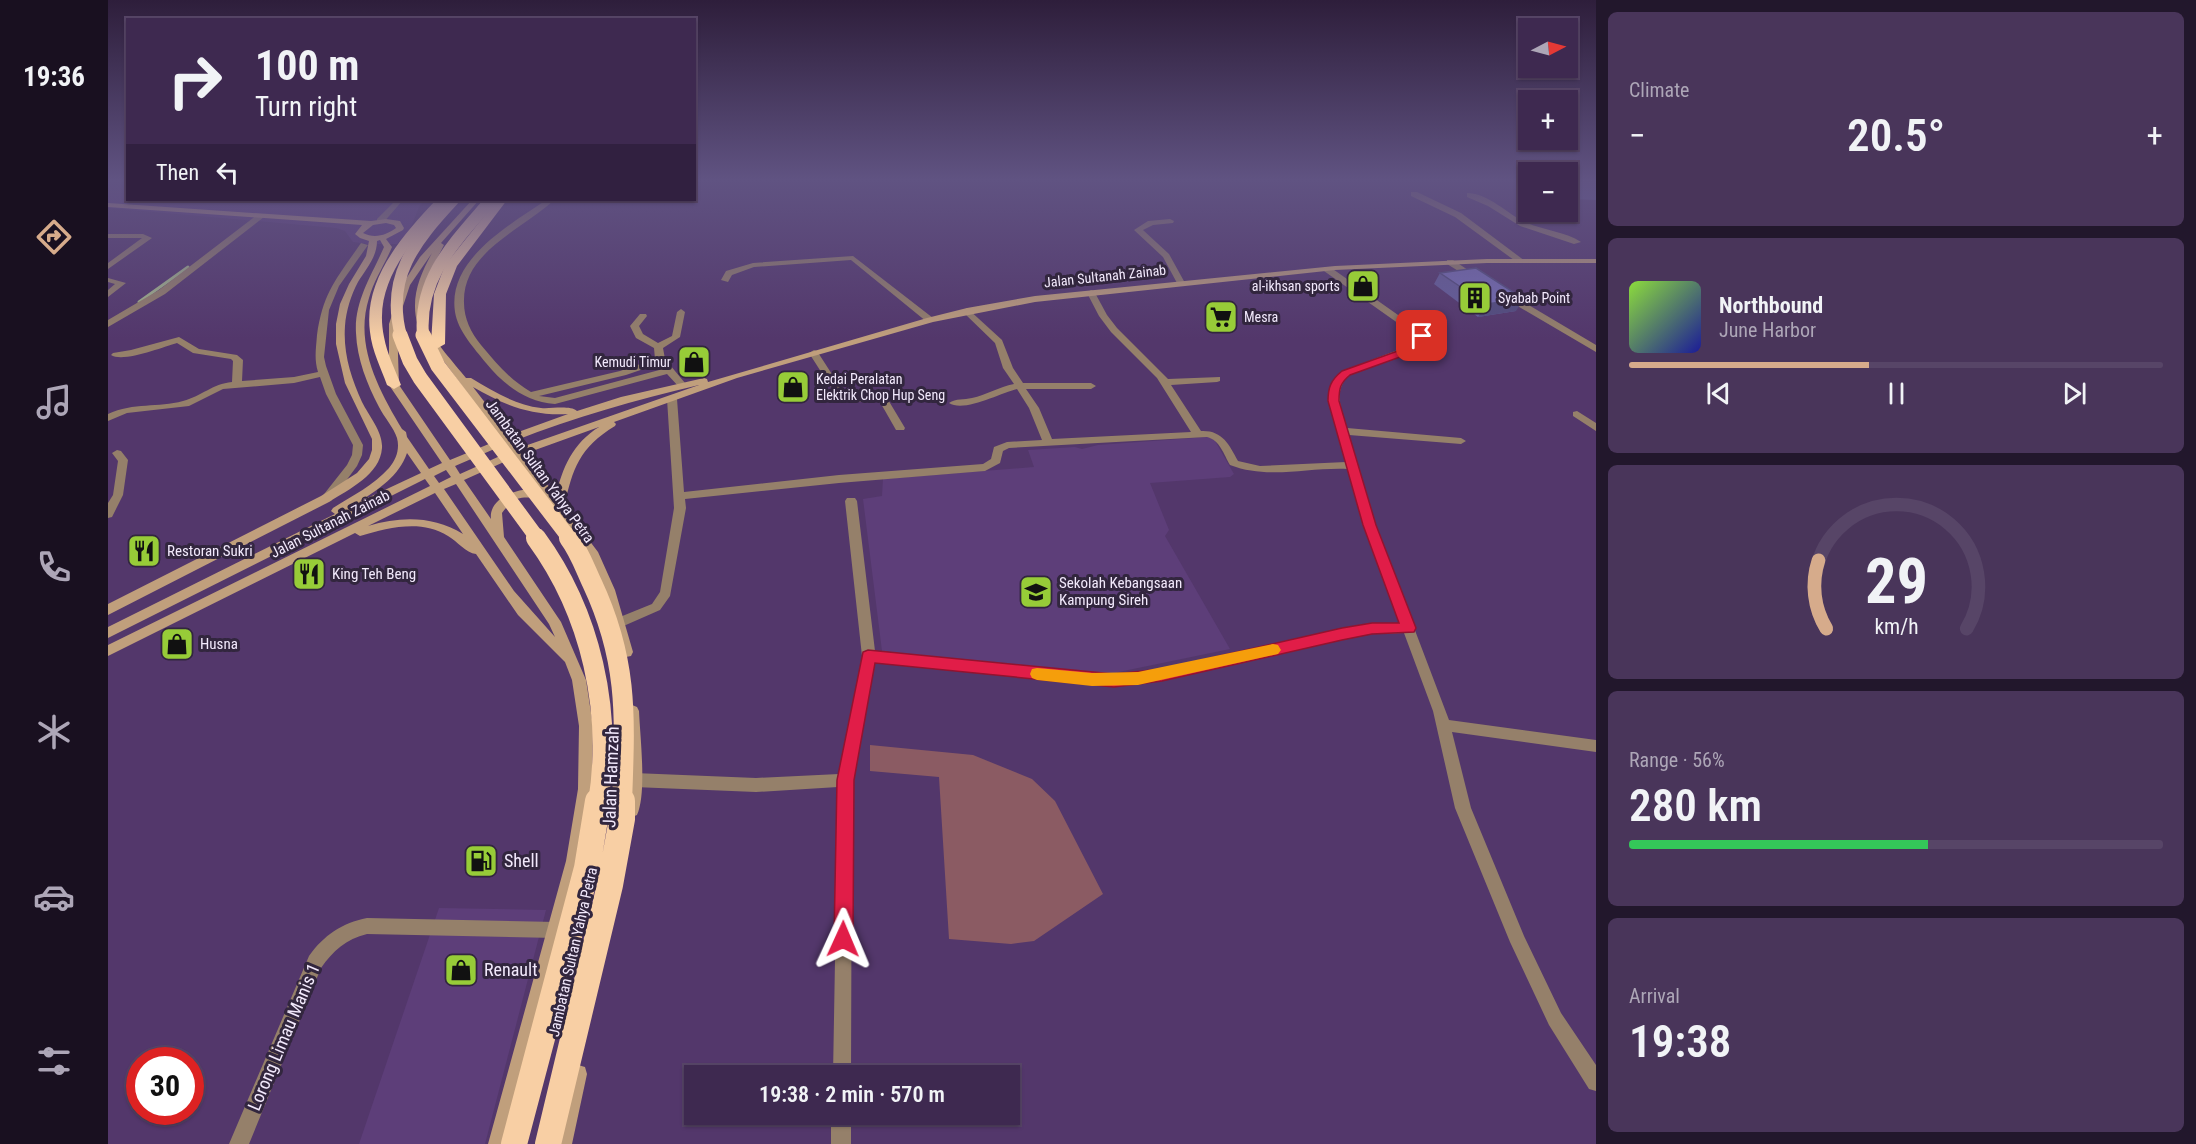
<!DOCTYPE html>
<meta charset="utf-8">
<style>
body{margin:0;font-family:"Roboto Condensed",sans-serif;background:#49355a;color:#f1f3f6;height:100vh;display:flex;flex-direction:column;font-size:22px;white-space:nowrap}
*{box-sizing:border-box;margin:0}
p{font-size:20px;color:#ada6b7}
.icon{flex:none;width:33px;height:33px;fill:none;stroke:currentColor;stroke-width:2;stroke-linecap:round;stroke-linejoin:round}
.map{position:relative;flex:1;overflow:hidden}
.sheet{display:flex;flex-direction:column;gap:12px;padding:12px;background:#22172c;width:600px}
.sheet>*{flex:none}
.top-card{position:absolute;left:18px;top:18px;width:570px;height:183px;border-radius:0px;box-shadow:0 2px 4px #0004,0 0 0 2px #574567;background:#3e2950;color:#f1f3f6;overflow:hidden}
.needle{width:39px;rotate:84deg}
.buttons{position:absolute;left:1410px;top:18px;display:grid;gap:12px}
.buttons a{display:grid;place-items:center;width:60px;height:60px;border-radius:0px;background:#3e2950;box-shadow:0 2px 4px #0004,0 0 0 2px #574567;font-size:30px}
.speed{position:absolute;left:18px;top:1047px;display:flex;gap:12px;font-size:30px;font-weight:700;text-align:center}
.speed>*{display:grid;place-content:center;width:78px;height:78px;border-radius:50%;background:#3e2950;box-shadow:0 2px 4px #0004,0 0 0 2px #574567;line-height:1}
.speed .limit{border:9px solid #d22;background:#fff;color:#111}
.pin{position:absolute;display:grid;place-items:center;width:51px;height:51px;color:#fff;margin:-26px;border-radius:12px;box-shadow:0 3px 9px #0006}
.me{position:absolute;width:66px;margin:-33px;rotate:1deg;stroke-linejoin:round;filter:drop-shadow(0 0 4px #0008)}
.turn{display:flex;align-items:center;gap:21px;height:126px;padding:0 30px;font-size:27px}
.turn .icon{width:78px;height:78px;stroke-width:2.5}
.turn b{display:block;font-size:42px;line-height:51px}
.then{display:flex;align-items:center;height:57px;padding:0 30px;background:#0003;gap:12px;font-size:22px}
.big{font-size:45px;font-weight:600;line-height:1.1}
.sheet .tile{flex:1;display:flex;flex-direction:column;justify-content:center;gap:9px;min-width:0;padding:0 21px;border-radius:9px;background:#49355a}
.sheet .dial{align-items:center;gap:0}
.dial svg{height:156px;overflow:visible;fill:none;stroke:#574567;stroke-width:7;stroke-linecap:round;text-anchor:middle}
.dial text{fill:#f1f3f6;stroke:none}
.song{display:flex;align-items:center;gap:18px}
.cover{width:72px;height:72px;border-radius:9px;background:linear-gradient(135deg,hsl(90 70% 55%),hsl(240 70% 35%))}
.played{height:6px;border-radius:3px;background:linear-gradient(90deg,#d6ab8b 45%,#574567 45%)}
.keys{display:flex;justify-content:space-around;direction:ltr}
.heat{display:flex;justify-content:space-between;align-items:center;font-size:33px;direction:ltr}
.charge{height:9px;border-radius:4px;background:linear-gradient(90deg,#34c759 56%,#574567 0)}
.trip{position:absolute;left:576px;top:1065px;width:336px;height:60px;border-radius:0px;background:#3e2950;box-shadow:0 2px 4px #0004,0 0 0 2px #574567;font-weight:600;line-height:60px;text-align:center}
main{display:flex;flex:1;min-height:0}
.dock{display:flex;flex-direction:column;width:108px;justify-content:space-around;align-items:center;background:#191020;color:#ada6b7}
.dock .icon{width:42px;height:42px}
.dock .on{color:#d6ab8b}
.dock b{font-size:27px;color:#f1f3f6}
.map>svg:first-child{display:block}
</style>
<main>
<nav class="dock">
<b>19:36</b>
<svg class="icon on" aria-label="directions" viewBox="0 0 24 24"><path d="M12 3l9 9-9 9-9-9zM9 14v-3h6M13 9l2 2-2 2"/></svg>
<svg class="icon" aria-label="music" viewBox="0 0 24 24"><path d="M9 18V5l10-2v13"/><circle cx="6" cy="18" r="3"/><circle cx="16" cy="16" r="3"/></svg>
<svg class="icon" aria-label="phone" viewBox="0 0 24 24"><path d="M5 4h4l2 5-3 2q2 4 5 5l2-3 5 2v4C11 20 4 13 5 4z"/></svg>
<svg class="icon" aria-label="climate" viewBox="0 0 24 24"><path d="M12 3v18M4 7l16 10M4 17L20 7"/></svg>
<svg class="icon" aria-label="car" viewBox="0 0 24 24"><path d="M5 17H2v-5l4-1 3-4h7l3 4 3 1v5h-3M9 17h6M6 11h13"/><circle cx="7" cy="17" r="2"/><circle cx="17" cy="17" r="2"/></svg>
<svg class="icon" aria-label="filters" viewBox="0 0 24 24"><path d="M4 7h16M4 17h16"/><circle cx="9" cy="7" r="2"/><circle cx="15" cy="17" r="2"/></svg>
</nav>
<div class="map">
<svg width="1488" height="1144" viewBox="0 0 1488 1144">
<rect width="100%" height="100%" fill="#53376b"/>
<path fill="#5d3e79" d="M0,178H19L20,200H317L311,207L302,230L289,244H259L245,242L237,231L228,228L0,208Z
M1100,437L1106,439L1126,474L1122,477L1042,483L1061,530L1057,536L1122,649L996,675L774,651L755,499L774,496L775,479L926,467L920,450L967,447L974,449L990,445Z
M331,908L438,910L377,1144H251Z"/>
<path fill="#8b5b63" d="M762,745L865,755L924,779L947,801L995,894L926,941L903,944L841,939L831,777L762,771Z"/>
<g fill="none" stroke-linecap="round" stroke-linejoin="round">
<path stroke="#a6b98b" stroke-width="3" d="M31,302L80,267"/>
<path fill="#95806a" fill-rule="evenodd" d="M1303,192H1309L1353,213L1417,261L1410,263L1347,217L1303,196Z
M1359,193C1381,193 1400,215 1419,223C1436,230 1458,232 1473,242L1466,244L1412,226L1380,206L1359,197Z
M288,200H295L275,223H269V219Z
M438,200H446C414,230 354,252 356,303C356,318 363,333 373,345C388,363 402,380 423,392L512,371L547,359L546,348L528,338L522,326L532,314H538L539,316L531,326L535,334L550,343L564,336L569,312L573,309L577,312L572,337L555,348L557,359L577,383V387H571L559,374L447,404C418,402 396,385 378,363C366,348 350,331 347,312C339,259 402,225 438,200ZM550,364L555,369L447,398L431,396L518,375Z
M149,215L156,217L57,294L0,327V320L51,290Z
M1062,219L1066,221L1065,223L1045,225L1035,230L1061,254L1077,283L1073,285L1069,283L1055,257L1026,230L1040,221Z
M0,234H35L44,238L0,269V263L34,238H0Z
M253,243L260,245L231,286L221,310L216,357L218,366L228,394L255,445L254,455L249,466L223,501L219,502L213,498L239,465L244,455L245,445L218,394L212,377L186,383L115,389L81,406L19,413L0,421V414C26,402 50,408 75,401C94,396 104,384 124,382L125,361L123,359L85,353L69,343C55,347 15,363 3,355L5,353L23,350L71,337L91,349L129,355L135,360L134,381L186,377L210,372C206,359 208,349 209,335C215,292 229,278 253,243Z
M745,256L825,318V322H819L743,260L646,267L624,275L620,282L613,280L618,271L645,263Z
M1339,260H1345L1372,278L1365,280L1339,264Z
M1216,267H1222L1317,334L1323,342L1316,348L1241,375C1225,391 1233,409 1239,428L1353,438L1358,441L1353,444L1241,435L1267,525L1341,720L1488,740V752L1344,732L1363,808L1416,936L1453,1013L1488,1065V1091L1481,1089L1441,1025L1402,942L1347,808L1325,711L1296,633L1264,634L1234,639L1054,681L1006,686L766,662L744,780L743,1076H725L730,787L648,792L526,787L521,785L519,780L521,775L526,773L648,778L731,774L754,656L737,501L739,498H747L749,501L767,651L1006,674L1054,669L1234,629L1264,624L1292,623L1255,525L1240,469C1200,467 1161,480 1122,465C1116,455 1112,440 1099,437L901,448L895,451L892,463L877,471L731,483L577,499L578,508L562,596L552,610L511,628L507,627L505,623L507,619L544,604L552,592L566,508L559,399L564,396L569,399L576,492L731,475L875,464L883,459L886,447L899,442L934,440L921,408L909,389C892,393 856,413 841,403C848,398 856,400 864,398C878,395 891,387 906,384L895,368L887,343L856,313L855,311L859,308L894,340L905,368L915,383H983L988,386L983,389H918L931,408L944,439L1083,432L1049,378L1003,332L991,316L979,293L983,290L986,291L999,315L1009,328L1060,379L1112,377V381L1109,382L1063,385L1093,431C1114,430 1121,444 1130,461L1152,466L1238,462L1221,401L1225,382L1235,371L1313,341L1311,338L1216,271Z
M0,278L18,283L0,297V290L7,284L0,282Z
M1396,294H1402L1488,345V352L1396,298Z
M706,350L709,351L738,396C752,399 765,393 779,398L797,428L796,430H788L772,402C758,399 745,405 731,400L701,353Z
M1469,411L1488,423V431L1465,416V412Z
M9,450L13,451L20,460L15,495L4,517L0,518V503L5,495L10,461L4,453Z
M259,918L448,922L454,924L456,930L454,936L448,938L259,934C238,939 225,951 213,968L141,1144H121L201,956C216,935 234,923 259,918Z
M723,1114H743V1144H723Z"/>
<path fill="#c09f7c" fill-rule="evenodd" d="M364,200H371L333,243L336,245C324,268 305,299 318,325C326,341 346,363 358,378H363C385,391 407,405 433,408C443,409 462,405 469,411L513,397L596,378L599,379L600,382L819,318L859,308L927,296L1227,266L1379,259H1488V263H1379L1227,270L927,302L825,322L629,378L506,422L508,424L507,426C471,448 465,468 456,507L490,552L507,590L525,652L523,656L518,657L513,656L511,652L495,590L479,554L437,497C416,500 410,491 394,513L396,537L453,622L478,680L485,726L484,789L474,861L400,1144H380L458,861L470,789L471,726L464,680L457,662L410,615L368,554C358,553 349,541 340,536C313,519 280,528 252,536L247,533L0,656V645L322,486L317,479L295,490L0,638V627L227,514L223,511L225,508C244,496 266,485 281,468C288,460 292,449 289,438C286,428 276,417 271,407C259,384 249,359 248,333C246,301 264,275 276,247L272,240L269,241C269,257 258,269 250,282C243,295 238,311 237,326C235,353 243,378 254,402C261,416 275,432 274,448C272,475 241,489 221,502L0,615V604L213,496L249,473L261,459L264,450V439L237,383L228,344V324L232,304L241,284L258,256L261,241L252,238L247,234L254,225L0,207V203L263,221L278,219L292,221L296,228L295,230L278,239L284,247C277,264 266,280 261,298C246,345 271,390 294,429L298,432L299,437L321,469L334,463L281,385V324L294,285L312,257ZM278,223L286,225L288,228C278,235 267,239 255,233L265,225ZM324,253C311,277 302,299 310,326L393,439L342,460L291,385L289,324L302,285ZM591,385L411,448L406,441C467,417 527,400 591,385ZM365,387C396,405 423,416 460,414L402,435ZM491,427C465,443 454,468 448,496L416,454ZM398,444L403,451L352,474L347,466ZM299,453L313,473L251,502C271,489 291,476 299,453ZM407,457L431,490C414,486 380,497 383,519L356,480ZM338,470L343,477L331,483L326,476ZM348,484L441,624L447,637L406,591L336,489ZM327,493L355,534C325,516 294,516 260,526Z
M524,705L529,707L531,711C532,736 539,793 529,815L524,817L519,815L516,810L519,780L517,711L519,707Z
M470,1065L477,1067L479,1074L464,1144H444L461,1074L463,1067Z"/>
<path fill="#f8cfa4" fill-rule="evenodd" d="M328,200H338C307,240 264,280 276,337C279,354 287,369 293,385L286,389L279,385C273,368 264,351 262,332C255,279 295,235 328,200Z
M389,200H399L349,266L338,294L337,344L330,348L325,347L323,344L326,294L337,265Z"/>
<path stroke="#f8cfa4" stroke-width="12" d="M293,336C277,277 307,241 345,200
M315,336C310,277 347,242 383,200"/>
<path stroke="#f8cfa4" stroke-width="15" d="M292,335L302,361L312,378L430,539
M315,335L330,366L462,539"/>
<path stroke="#f8cfa4" stroke-width="20" d="M428,538C483,613 505,711 490,803
M461,538C471,551 477,568 484,583C521,662 517,718 514,803"/>
<path stroke="#f8cfa4" stroke-width="26" d="M406,1144L479,868L490,801
M440,1144L502,885L514,819V801"/>
</g>
<path fill="#655e9b" d="M1460,178H1488V200L1460,199Z
M1332,273L1408,311L1370,317L1326,284Z"/>
<path fill="#524c7e" d="M1416,299L1408,311L1370,317L1378,304Z"/>
<path fill="#756db4" stroke="#524c7e" stroke-width="1.5" d="M1368,268L1416,299L1378,304L1332,273Z"/>
<linearGradient id="sky" x2="0" y2="1"><stop stop-color="#2e1e3b"/><stop offset="0.53" stop-color="#605382"/><stop offset="1" stop-color="#605382" stop-opacity="0"/></linearGradient>
<rect width="1488" height="339" fill="url(#sky)"/>
<path fill="#e11d48" stroke="#92132f" stroke-width="1.5" d="M1310,334H1317L1323,342L1320,347L1242,375C1232,383 1231,389 1231,401L1268,525L1308,628L1306,632L1264,634L1234,640L1054,681L1006,687L767,663L746,780L745,939L742,946L735,949L729,946L726,939L729,780L755,652L760,650L1006,674L1054,669L1234,628L1264,623H1291L1255,525L1220,401C1220,387 1223,380 1234,371L1312,343L1309,336Z"/>
<path fill="#f59e0b" d="M1165,644L1170,645L1173,650L1170,654L1030,685L984,686L929,680L924,678L922,674L924,669L929,668L984,673L1030,672Z"/>
<defs>
<g id="shop-square" transform="scale(1.725)"><rect x="-9" y="-9" width="18" height="18" rx="4" fill="#97cc38" stroke="#32263e"/><path d="M-5-2.5h2.3a2.7 3.5 0 0 1 5.4 0H5L5.5 6h-11ZM-1.5-2.5h3a1.5 2.3 0 0 0-3 0Z" fill="#111"/></g>
<g id="building-square" transform="scale(1.725)"><rect x="-9" y="-9" width="18" height="18" rx="4" fill="#97cc38" stroke="#32263e"/><path d="M-4-6H4V6H1V3H-1V6H-4ZM-2.5-4.3h1.7v1.8h-1.7ZM.8-4.3h1.7v1.8H.8ZM-2.5-1h1.7V.8h-1.7ZM.8-1h1.7V.8H.8Z" fill="#111"/></g>
<g id="supermarket-square" transform="scale(1.725)"><rect x="-9" y="-9" width="18" height="18" rx="4" fill="#97cc38" stroke="#32263e"/><path d="M-6-5.5h2.5l.6 2H6L4.5 2H-2.5L-4.4-4H-6ZM-1.5 3.2a1.3 1.3 0 1 0 .1 0ZM3 3.2a1.3 1.3 0 1 0 .1 0Z" fill="#111"/></g>
<g id="restaurant-square" transform="scale(1.725)"><rect x="-9" y="-9" width="18" height="18" rx="4" fill="#97cc38" stroke="#32263e"/><path d="M-5-6h1v4h1v-4h1v4h1v-4h1v5L-1.5 .5V6h-2V.5L-5-1ZM5-6V6H3V1.5H1.5Q1.5-4 5-6Z" fill="#111"/></g>
<g id="school-square" transform="scale(1.725)"><rect x="-9" y="-9" width="18" height="18" rx="4" fill="#97cc38" stroke="#32263e"/><path d="M0-5L7-2L0 1L-7-2ZM-4 1L0 2.5L4 1V4Q0 6-4 4Z" fill="#111"/></g>
<g id="fuel-square" transform="scale(1.725)"><rect x="-9" y="-9" width="18" height="18" rx="4" fill="#97cc38" stroke="#32263e"/><path d="M-5.5-6h7V0h2V4h1.3V-2.5L3-4.5l.8-.8L6-3V5H2.5V1h-1V6h-7ZM-4.2-4.7v3.2H.2V-4.7Z" fill="#111"/></g>
</defs>
<g fill-rule="evenodd">
<use href="#shop-square" x="1255" y="286"/>
<use href="#building-square" x="1367" y="298"/>
<use href="#supermarket-square" x="1113" y="317"/>
<use href="#shop-square" x="586" y="362"/>
<use href="#shop-square" x="685" y="387"/>
<use href="#restaurant-square" x="36" y="551"/>
<use href="#restaurant-square" x="201" y="574"/>
<use href="#school-square" x="928" y="592"/>
<use href="#shop-square" x="69" y="644"/>
<use href="#fuel-square" x="373" y="861"/>
<use href="#shop-square" x="353" y="970"/>
</g>
<g text-anchor="middle" stroke-width="6" stroke-linejoin="round" paint-order="stroke">
<g font-size="14" fill="#f2e9fc" stroke="#32263e">
<text transform="translate(997 276) rotate(-6)" y="5">Jalan Sultanah Zainab</text>
</g>
<g font-size="14" fill="#f2e9fc" stroke="#32263e" text-anchor="start">
<text x="1232" y="291" text-anchor="end">al-ikhsan sports</text>
<text x="1390" y="303">Syabab Point</text>
<text x="1136" y="322">Mesra</text>
<text x="563" y="367" text-anchor="end">Kemudi Timur</text>
<text x="708" y="384">Kedai Peralatan<tspan x="708" dy="16">Elektrik Chop Hup Seng</tspan></text>
</g>
<g font-size="15" fill="#f2e9fc" stroke="#32263e">
<text transform="translate(432 471) rotate(54)" y="5">Jambatan Sultan Yahya Petra</text>
<text transform="translate(222 524) rotate(-27)" y="5">Jalan Sultanah Zainab</text>
<text transform="translate(465 952) rotate(-77)" y="5">Jambatan Sultan Yahya Petra</text>
</g>
<g font-size="15" fill="#f2e9fc" stroke="#32263e" text-anchor="start">
<text x="59" y="556">Restoran Sukri</text>
<text x="224" y="579">King Teh Beng</text>
<text x="951" y="588">Sekolah Kebangsaan<tspan x="951" dy="17">Kampung Sireh</tspan></text>
<text x="92" y="649">Husna</text>
</g>
<g font-size="18" fill="#f2e9fc" stroke="#32263e">
<text transform="translate(503 777) rotate(-88)" y="6">Jalan Hamzah</text>
<text transform="translate(176 1037) rotate(-67)" y="6">Lorong Limau Manis 1</text>
</g>
<g font-size="18" fill="#f2e9fc" stroke="#32263e" text-anchor="start">
<text x="396" y="867">Shell</text>
<text x="376" y="976">Renault</text>
</g>
</g>
</svg>
<div class="buttons">
<a><svg class="needle" viewBox="-14 -14 28 28"><path d="M0-13l5 13h-10z" fill="#e53935"/><path d="M0 13l5-13h-10z" fill="#ada6b7"/></svg></a>
<a>+</a>
<a>−</a>
</div>
<div class="speed"><div class="limit">30</div></div>
<div class="pin" style="left:1314px;top:336px;background:#d93025"><svg class="icon" aria-label="arrive" viewBox="0 0 24 24"><path d="M6 21V4h12l-3 4 3 4H6"/></svg></div>
<svg class="me" style="left:735px;top:939px" viewBox="-20 -20 40 40"><path d="M0-17L14 15 0 8-14 15z" fill="#e11d48" stroke="#fff" stroke-width="4"/></svg>
<div class="trip">19:38 · 2 min · 570 m</div>
<div class="top-card">
<div class="turn"><svg class="icon" aria-label="right" viewBox="0 0 24 24"><path d="M7 20v-9h11M14 6l5 5-5 5"/></svg><div><b>100 m</b>Turn right</div></div>
<div class="then">Then<svg class="icon" aria-label="left" viewBox="0 0 24 24"><path d="M17 20v-9H6M10 6l-5 5 5 5"/></svg></div>
</div>
</div>
<section class="sheet">
<div class="tile"><p>Climate</p>
<div class="heat"><a>−</a><b class="big">20.5°</b><a>+</a></div>
</div>
<div class="tile">
<div class="song"><i class="cover"></i><div><b>Northbound</b><p>June Harbor</p></div></div>
<div class="played"></div>
<div class="keys"><svg class="icon" aria-label="previous" viewBox="0 0 24 24"><path d="M18 5L8 12l10 7zM5 5v14"/></svg><svg class="icon" aria-label="pause" viewBox="0 0 24 24"><path d="M8 5v14M16 5v14"/></svg><svg class="icon" aria-label="next" viewBox="0 0 24 24"><path d="M6 5l10 7-10 7zM19 5v14"/></svg></div>
</div>
<div class="tile dial"><svg viewBox="0 0 100 80">
<path d="M14 69A42 42 0 1 1 86 69"/>
<path d="M14 69A42 42 0 0 1 10 34" stroke="#d6ab8b"/>
<text x="50" y="56" font-size="32" font-weight="700">29</text>
<text x="50" y="72" font-size="11">km/h</text>
</svg></div>
<div class="tile"><p>Range · 56%</p><b class="big">280 km</b><div class="charge"></div></div>
<div class="tile"><p>Arrival</p><b class="big">19:38</b></div>
</section>
</main>
